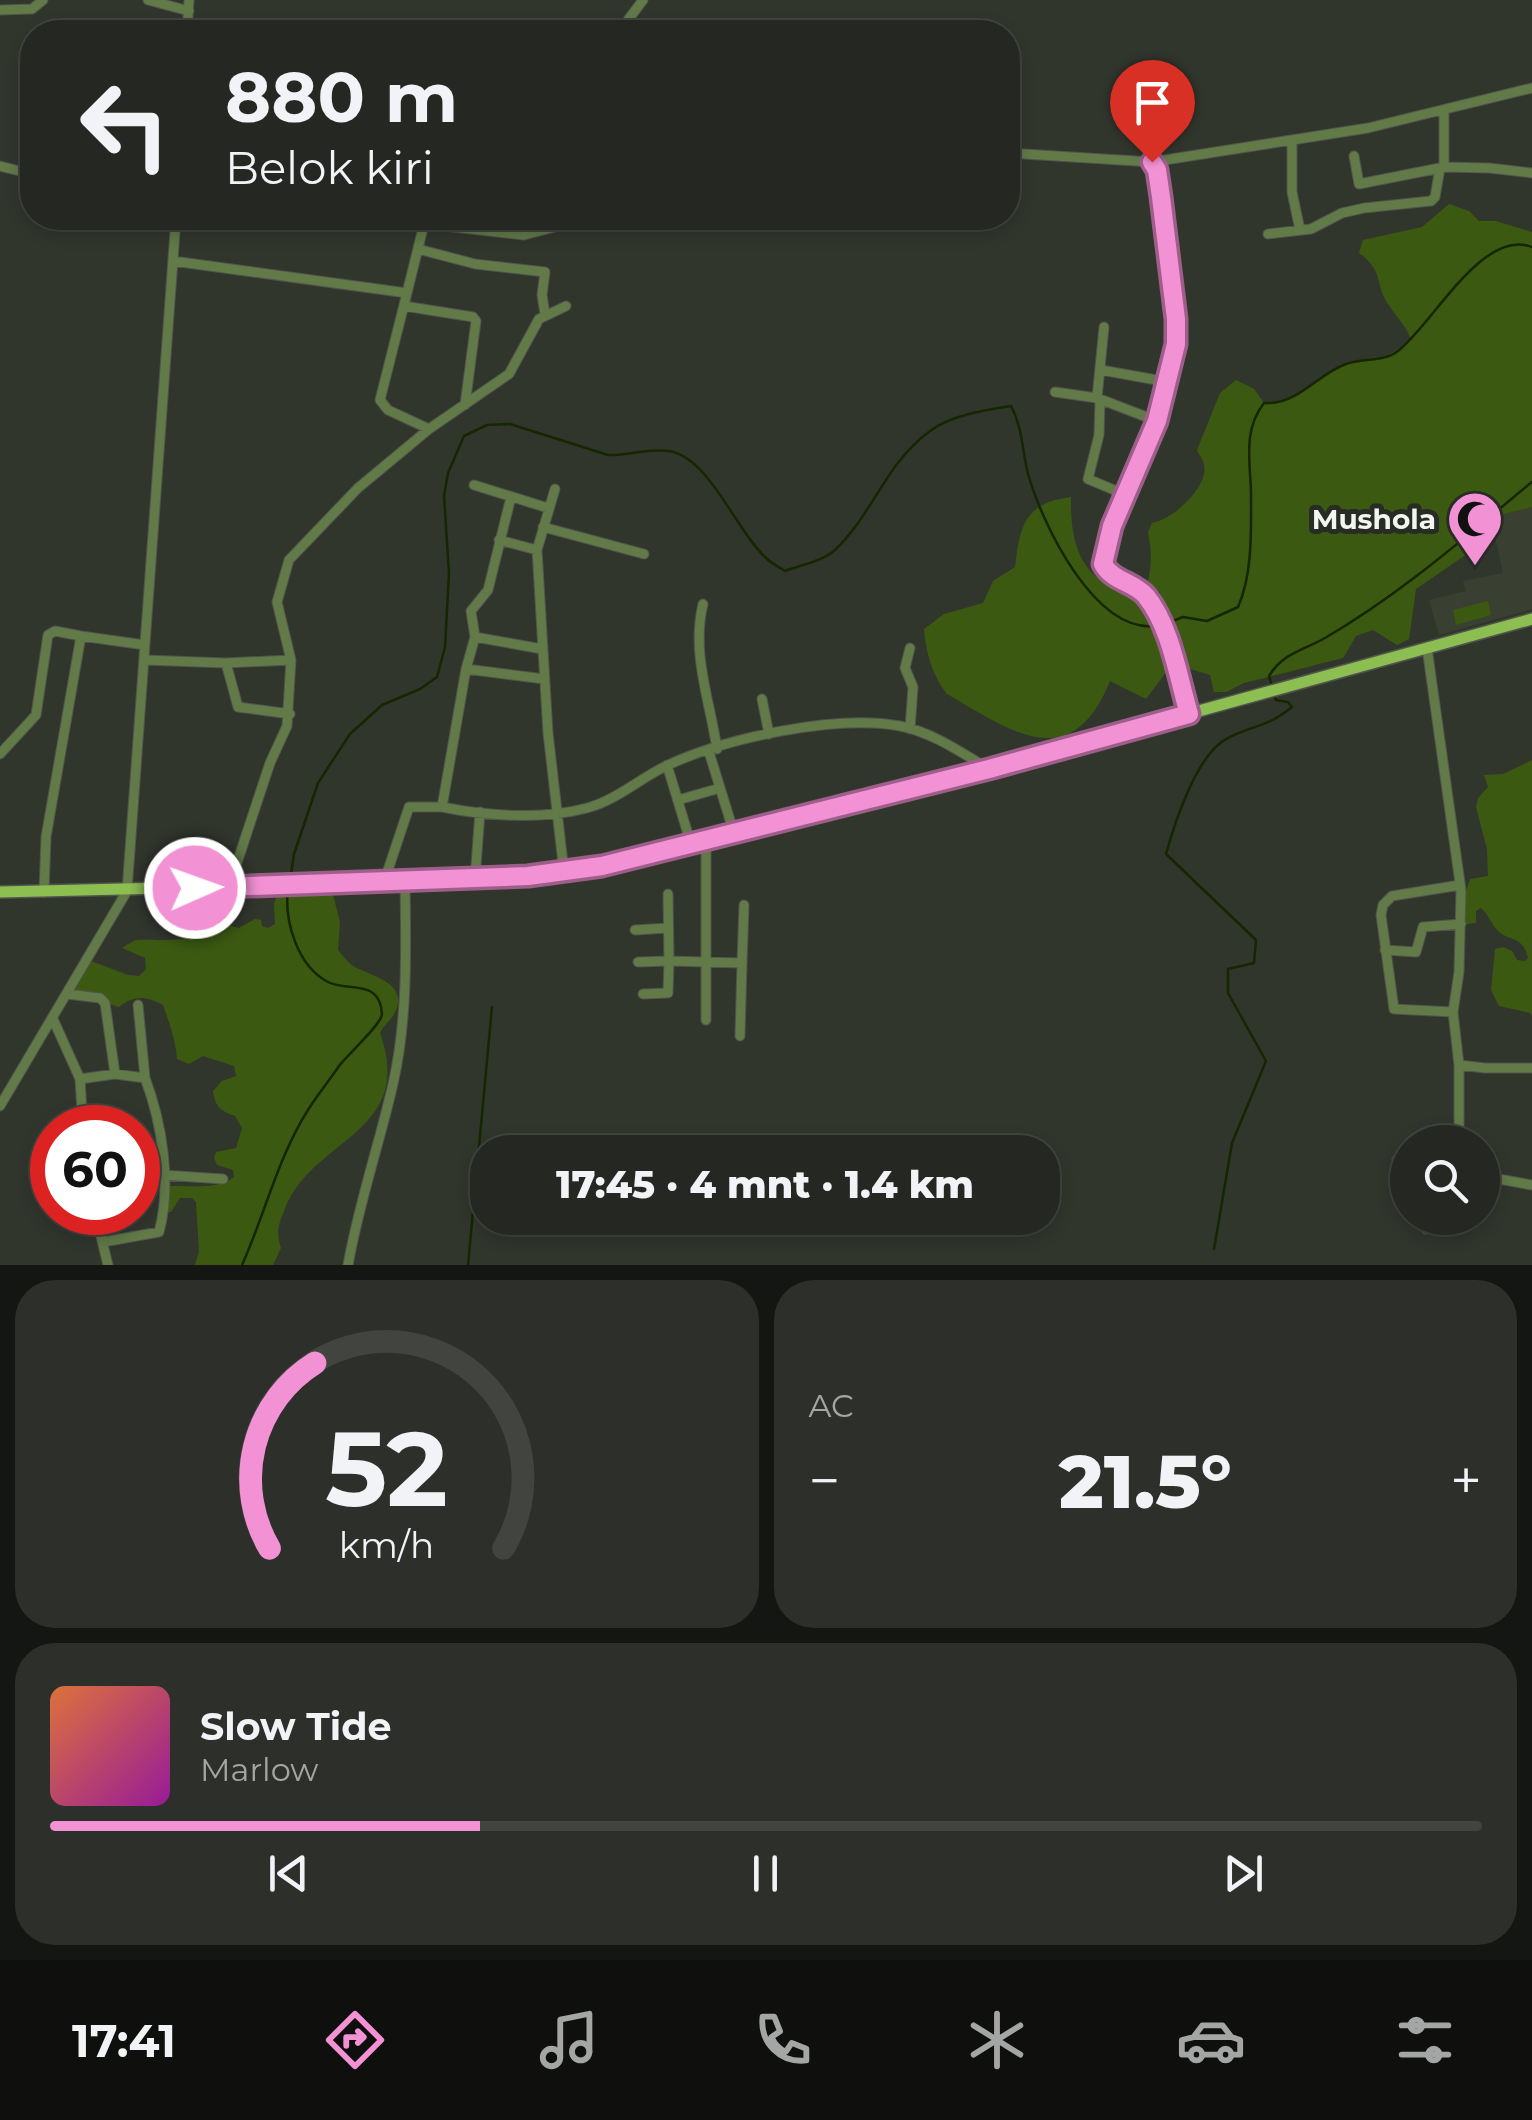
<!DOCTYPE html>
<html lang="id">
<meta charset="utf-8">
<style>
body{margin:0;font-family:Montserrat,sans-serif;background:#2d302a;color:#f1f3f6;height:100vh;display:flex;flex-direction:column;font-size:38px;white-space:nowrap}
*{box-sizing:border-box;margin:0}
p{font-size:32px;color:#a3a6a5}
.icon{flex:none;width:55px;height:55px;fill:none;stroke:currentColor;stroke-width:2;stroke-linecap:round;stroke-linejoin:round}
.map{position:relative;height:1265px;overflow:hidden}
.side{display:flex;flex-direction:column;gap:15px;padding:15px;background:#141613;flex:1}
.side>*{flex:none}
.hud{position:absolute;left:20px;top:20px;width:1000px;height:210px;border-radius:40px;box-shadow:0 5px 15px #0003,0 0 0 2px #424440;background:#252822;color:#f1f3f6;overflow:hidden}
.buttons{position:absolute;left:1390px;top:1125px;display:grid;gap:20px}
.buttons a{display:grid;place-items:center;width:110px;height:110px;border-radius:50%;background:#252822;box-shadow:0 5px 15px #0003,0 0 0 2px #424440;font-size:50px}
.speed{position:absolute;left:30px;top:1105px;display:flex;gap:20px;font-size:50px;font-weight:700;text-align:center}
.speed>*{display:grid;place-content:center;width:130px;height:130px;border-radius:50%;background:#252822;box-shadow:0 5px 15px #0003,0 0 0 2px #424440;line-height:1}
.speed .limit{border:15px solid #d22;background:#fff;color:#111}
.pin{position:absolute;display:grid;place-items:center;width:85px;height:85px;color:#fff;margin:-102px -42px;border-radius:50% 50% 50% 0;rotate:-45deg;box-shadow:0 0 10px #0007}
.pin .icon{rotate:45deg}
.me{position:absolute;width:110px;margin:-55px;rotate:88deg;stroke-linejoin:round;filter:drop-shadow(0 0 8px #0008)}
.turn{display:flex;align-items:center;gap:35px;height:210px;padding:0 40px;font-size:45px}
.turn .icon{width:130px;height:130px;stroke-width:2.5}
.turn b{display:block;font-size:70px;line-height:85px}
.big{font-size:75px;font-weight:800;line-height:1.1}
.side .widget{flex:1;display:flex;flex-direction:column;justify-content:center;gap:15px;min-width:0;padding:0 35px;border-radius:40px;background:#2d302a}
.side .dial{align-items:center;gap:0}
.dial svg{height:260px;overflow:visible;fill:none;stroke:#424440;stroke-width:7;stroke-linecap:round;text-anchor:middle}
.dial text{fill:#f1f3f6;stroke:none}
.song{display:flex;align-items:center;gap:30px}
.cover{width:120px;height:120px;border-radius:15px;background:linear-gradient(135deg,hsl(20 70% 55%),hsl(300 70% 35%))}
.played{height:10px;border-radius:5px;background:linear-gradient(90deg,#f391d5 30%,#424440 30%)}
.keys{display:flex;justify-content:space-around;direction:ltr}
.heat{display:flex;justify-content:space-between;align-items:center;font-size:55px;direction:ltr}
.side .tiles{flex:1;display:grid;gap:15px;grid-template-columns:1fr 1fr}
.widget:last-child{grid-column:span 2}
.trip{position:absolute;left:470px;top:1135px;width:590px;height:100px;border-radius:40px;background:#252822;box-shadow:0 5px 15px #0003,0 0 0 2px #424440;font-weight:800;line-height:100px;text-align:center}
.tab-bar{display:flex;height:160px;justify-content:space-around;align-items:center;background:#0f100e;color:#a3a6a5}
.tab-bar .icon{width:70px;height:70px}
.tab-bar .selected{color:#f391d5}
.tab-bar b{font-size:45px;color:#f1f3f6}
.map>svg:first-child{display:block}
</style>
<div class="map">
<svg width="1532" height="1265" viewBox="0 0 1532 1265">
<rect width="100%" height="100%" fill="#31362d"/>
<path fill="#394032" d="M1532,507V609L1439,635L1429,600L1466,591L1463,581L1503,573L1493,527L1504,514Z"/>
<path fill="#3c5912" d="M1449,204L1469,211L1479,221H1496L1532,232V507L1504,514L1483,543L1416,589L1409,639L1397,645L1373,630L1356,636L1343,658L1244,683L1226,692H1214L1210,675L1190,669L1167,671L1146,699L1110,681C1071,777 1011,731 947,694C932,675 926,653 924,629L944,614L983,603L993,581L1015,567C1020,525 1025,503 1071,497C1070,555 1085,580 1140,602C1152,576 1153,559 1148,532L1152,523C1172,520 1209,487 1204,465C1203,459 1199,455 1197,450L1220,393L1236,380L1254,389L1264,403C1298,405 1316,374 1347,364C1378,353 1383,364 1411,339C1405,324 1396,317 1388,304C1374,283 1385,272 1359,253L1363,240L1422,227Z
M1488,601L1491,615L1456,625L1453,610Z
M1532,760V1016L1530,1013L1499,1006L1491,990L1495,949L1503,947L1512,951L1517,960L1525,961L1528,958C1523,935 1509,942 1497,930C1490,922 1489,915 1481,908L1476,911V923L1466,924L1464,898L1470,879L1488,876L1487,849L1476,807L1478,798L1488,787L1484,775L1503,774Z
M330,883L340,922L338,950C344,957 348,963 355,967C372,976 411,984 394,1014C390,1022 383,1025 380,1033C416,1135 311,1137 284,1211C278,1226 276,1232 281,1248L273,1265H195L199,1252L196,1202L192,1198H180L171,1212H167V1186C190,1185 214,1191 234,1177L233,1170L217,1165L214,1158L216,1152L236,1148L242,1128L235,1116C221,1111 215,1107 213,1091L222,1081L236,1076L234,1066L203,1056L189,1064L177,1059C176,1041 169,1022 163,1005C145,996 135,995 119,1007L69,991L91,961L128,975L139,976L146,969L145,958L122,948C125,946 133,941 136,940C153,938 208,947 211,919C212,912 207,903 207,895L225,894L228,925L239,928L255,919L261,920L262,926L268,928L275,924L274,904L280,885Z"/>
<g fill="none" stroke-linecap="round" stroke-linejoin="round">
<path stroke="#152600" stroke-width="2.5" d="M1165,624L1183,617L1207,621L1238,607C1253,573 1251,530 1251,492C1250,460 1243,430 1264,403C1298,405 1316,375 1346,364C1362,358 1384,362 1398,351C1433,324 1482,228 1532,247
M1272,686L1269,676C1283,653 1302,651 1325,638C1401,594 1465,537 1532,482
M290,881L294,854L318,783L350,734L382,705L420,689L437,677L445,647L449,573L444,496L448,473L464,436L487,425L510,424L608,455C629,456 645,448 669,451C709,457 737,532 766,558C771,563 779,567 785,571C801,565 823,561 835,550C873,514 885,464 930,431C951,415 986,410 1011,406C1023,429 1022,450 1028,474C1042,523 1094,634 1157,626
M1214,1249L1232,1143L1266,1061L1228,993V969L1254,963L1256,940L1166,854C1175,822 1197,753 1228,738C1255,724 1266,728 1292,707L1288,702L1276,700L1274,694
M242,1265C265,1214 278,1157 308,1110C317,1095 329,1081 339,1066C347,1055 382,1024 382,1014C380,978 347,992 328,982C297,966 284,920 288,889
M468,1265L492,1007"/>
<g stroke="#50554c" stroke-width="11">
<path id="minor" d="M148,0L189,11
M0,10L32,9L43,0
M187,32L189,0
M619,32L643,0
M1444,110V167L1489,168L1532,173
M1292,141V192L1300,230
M1008,153L1152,162L1157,170L1176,319C1176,362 1164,408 1148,448C1132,486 1108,522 1103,564C1112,581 1134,582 1146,596C1171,627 1177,677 1189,714
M1354,156L1359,184L1440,168
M1152,162L1368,128L1532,88
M0,166L32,174
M1268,234L1311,229L1342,213L1364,208L1431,201L1435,197L1440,168L1444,167
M418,249L475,264L545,272L542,295L545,314
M173,261L407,293L423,228L427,224L524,235L589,218
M407,293L380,400L388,410L429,429
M404,306L473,317L476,321L465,405
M1101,370L1168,382
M1055,392L1097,398L1157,421
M1097,398L1104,327
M1100,401L1099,435L1088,479L1126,495
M474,485L548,508
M555,489L537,550L548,733L564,872
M543,527L644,554
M499,540L537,550
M703,604C691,653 710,701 717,749
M475,637L542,649
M910,648L905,668L913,687L910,729
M1427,648L1461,890L1459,972L1453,1012L1459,1065
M144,660L226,663L238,707L290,714
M226,663L291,660
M466,669L475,637L471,611L488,590L511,497
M544,679L466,669L442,807C486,816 542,820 587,808C617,800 640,778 668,765C727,738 836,714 900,726C932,732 962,753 989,769
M762,699L769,734
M709,752L734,833
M0,754L36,715L48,635L55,631L81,636
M667,765L691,844
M678,800L720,788
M475,879L480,812
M384,882L409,807H442
M229,887L270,763L287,726L291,660L277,602L289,560L358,488L429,429L509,374L539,319L566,306
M44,892L46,837L81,636L145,645
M635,930L668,928
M1385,950L1416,952L1423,927L1461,924
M638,962L669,961L668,894
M742,963L744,905
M67,994L100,998L105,1003L115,1074
M643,994L668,993L669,961L742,963L740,1036
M138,1005L145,1078
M1453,1012L1394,1009L1381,915L1383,905L1392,896L1460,885
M53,1019L80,1079L83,1128
M706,1020V840
M80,1079L115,1074L145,1078C162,1123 172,1184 159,1232L103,1242
M0,1106L127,891L176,218
M1459,1142V1065L1485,1068H1532
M1397,1160L1408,1163
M163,1175L223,1179
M1482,1176L1532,1185
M95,1212L108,1265
M1426,1229L1429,1218
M348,1265C359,1203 379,1145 393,1084C408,1018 406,948 405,882"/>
</g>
<g stroke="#50554c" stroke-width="14">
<path id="major" d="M0,892L405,882L527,876L601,865L989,769L1532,619"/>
</g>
<use href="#minor" stroke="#617a48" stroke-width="9"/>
<use href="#major" stroke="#8dbe51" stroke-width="11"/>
</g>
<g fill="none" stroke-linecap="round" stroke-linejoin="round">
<g stroke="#9e5e8a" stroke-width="25">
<path id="route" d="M195,888L528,876L602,866L989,769L1189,714C1178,677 1171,627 1146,596C1134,582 1112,581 1103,564L1112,526L1157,421L1176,344V319L1161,197L1157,170L1152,162"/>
</g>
<use href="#route" stroke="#f391d5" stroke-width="18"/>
</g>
<defs>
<g id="mosque-pin" transform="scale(2.875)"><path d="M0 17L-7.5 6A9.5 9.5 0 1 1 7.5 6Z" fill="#f391d5" stroke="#272c24"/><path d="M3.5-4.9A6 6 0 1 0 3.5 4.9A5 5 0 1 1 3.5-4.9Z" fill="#111"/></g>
</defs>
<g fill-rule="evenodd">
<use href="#mosque-pin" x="1475" y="519"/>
</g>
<g text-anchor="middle" stroke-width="10" stroke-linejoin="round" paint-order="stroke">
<g font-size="28" font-weight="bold" fill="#f3f5f0" stroke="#272c24" text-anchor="end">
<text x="1436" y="529">Mushola</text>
</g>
</g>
</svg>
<div class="buttons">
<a><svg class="icon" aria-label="search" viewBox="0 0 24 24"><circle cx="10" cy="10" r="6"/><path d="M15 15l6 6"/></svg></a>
</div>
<div class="speed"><div class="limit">60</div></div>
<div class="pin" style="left:1152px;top:162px;background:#d93025"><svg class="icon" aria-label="arrive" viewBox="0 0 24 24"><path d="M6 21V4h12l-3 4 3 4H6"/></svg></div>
<svg class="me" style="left:195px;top:888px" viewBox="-20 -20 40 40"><circle r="17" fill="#f391d5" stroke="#fff" stroke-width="3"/><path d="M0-11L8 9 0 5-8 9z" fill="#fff"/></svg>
<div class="trip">17:45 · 4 mnt · 1.4 km</div>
<div class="hud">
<div class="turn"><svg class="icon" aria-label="left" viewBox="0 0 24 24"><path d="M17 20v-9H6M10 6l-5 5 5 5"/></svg><div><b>880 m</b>Belok kiri</div></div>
</div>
</div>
<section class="side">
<div class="tiles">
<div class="widget dial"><svg viewBox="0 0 100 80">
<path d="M14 69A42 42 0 1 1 86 69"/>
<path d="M14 69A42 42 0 0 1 28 12" stroke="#f391d5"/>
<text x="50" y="56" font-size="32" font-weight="700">52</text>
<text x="50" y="72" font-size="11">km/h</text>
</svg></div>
<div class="widget"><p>AC</p>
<div class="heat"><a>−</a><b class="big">21.5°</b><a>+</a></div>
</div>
<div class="widget">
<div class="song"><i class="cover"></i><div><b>Slow Tide</b><p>Marlow</p></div></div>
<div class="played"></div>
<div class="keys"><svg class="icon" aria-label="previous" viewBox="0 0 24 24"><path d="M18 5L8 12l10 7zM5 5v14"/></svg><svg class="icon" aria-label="pause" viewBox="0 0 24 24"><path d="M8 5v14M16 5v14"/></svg><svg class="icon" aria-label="next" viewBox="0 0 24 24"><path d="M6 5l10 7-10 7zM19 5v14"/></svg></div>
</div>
</div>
</section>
<nav class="tab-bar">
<b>17:41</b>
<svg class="icon selected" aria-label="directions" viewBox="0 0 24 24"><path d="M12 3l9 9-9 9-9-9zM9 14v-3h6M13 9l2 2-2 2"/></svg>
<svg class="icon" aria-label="music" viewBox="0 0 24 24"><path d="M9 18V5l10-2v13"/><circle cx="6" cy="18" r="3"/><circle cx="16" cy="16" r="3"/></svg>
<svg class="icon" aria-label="phone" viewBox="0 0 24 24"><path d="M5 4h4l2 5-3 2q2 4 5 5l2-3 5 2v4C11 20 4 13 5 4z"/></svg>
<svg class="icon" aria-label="climate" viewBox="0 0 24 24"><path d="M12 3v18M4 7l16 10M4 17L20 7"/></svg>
<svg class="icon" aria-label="car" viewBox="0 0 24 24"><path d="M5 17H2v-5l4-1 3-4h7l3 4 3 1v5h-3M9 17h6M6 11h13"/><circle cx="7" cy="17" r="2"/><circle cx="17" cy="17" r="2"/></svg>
<svg class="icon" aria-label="filters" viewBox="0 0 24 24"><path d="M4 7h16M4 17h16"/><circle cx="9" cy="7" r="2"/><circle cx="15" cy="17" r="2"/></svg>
</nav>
